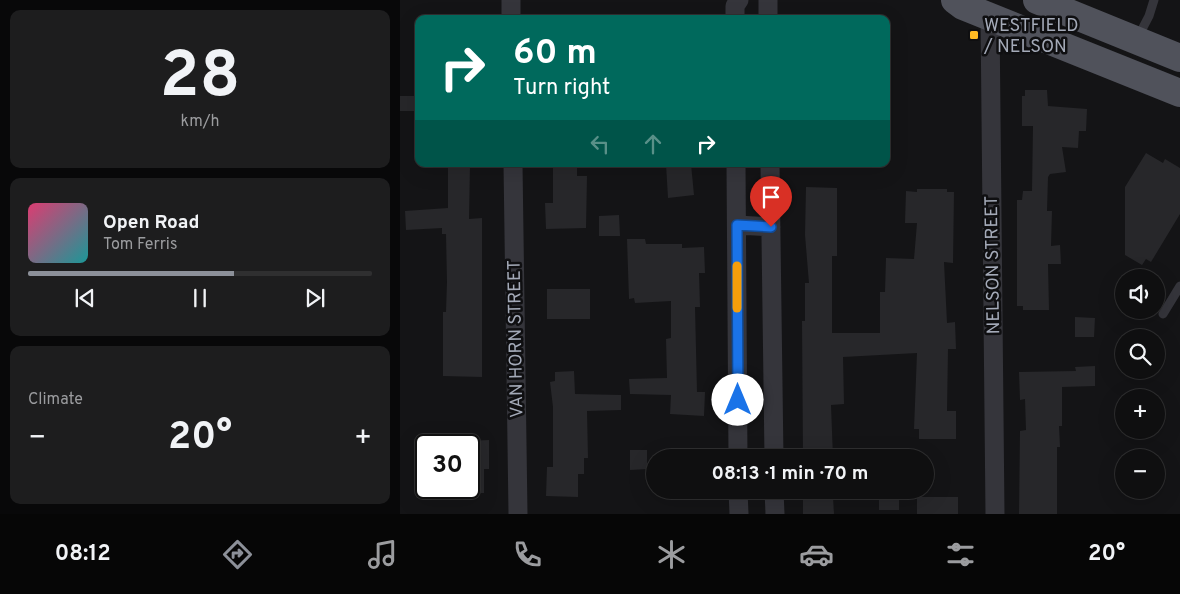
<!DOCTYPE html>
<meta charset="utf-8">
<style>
body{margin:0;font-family:Overpass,sans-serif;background:#1d1d1e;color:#f1f3f6;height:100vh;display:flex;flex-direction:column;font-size:19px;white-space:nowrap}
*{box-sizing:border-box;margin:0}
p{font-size:16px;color:#9b9c9f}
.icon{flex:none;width:28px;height:28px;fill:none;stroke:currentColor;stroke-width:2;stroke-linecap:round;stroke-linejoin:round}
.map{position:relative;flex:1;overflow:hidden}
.sheet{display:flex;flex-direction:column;gap:10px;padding:10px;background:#080809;width:400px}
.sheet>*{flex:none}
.top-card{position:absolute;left:15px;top:15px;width:475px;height:152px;border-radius:10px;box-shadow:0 5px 20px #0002,0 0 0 1px #2f2f30;background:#00695c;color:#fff;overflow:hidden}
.tools{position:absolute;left:715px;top:269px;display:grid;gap:10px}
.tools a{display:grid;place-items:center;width:50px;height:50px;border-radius:50%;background:#0f0f10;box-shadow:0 5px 20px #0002,0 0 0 1px #2f2f30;font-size:25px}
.speed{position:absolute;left:15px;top:434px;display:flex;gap:10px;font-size:25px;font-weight:700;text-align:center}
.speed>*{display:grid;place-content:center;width:65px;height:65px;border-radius:50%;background:#0f0f10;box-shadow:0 5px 20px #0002,0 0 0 1px #2f2f30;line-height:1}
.speed .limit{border:2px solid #111;border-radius:8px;background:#fff;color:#111}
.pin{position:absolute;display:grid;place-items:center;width:42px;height:42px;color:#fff;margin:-51px -21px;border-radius:50% 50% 50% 0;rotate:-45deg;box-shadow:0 0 5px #0007}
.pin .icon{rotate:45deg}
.me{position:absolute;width:55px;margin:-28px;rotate:0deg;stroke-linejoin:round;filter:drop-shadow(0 0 4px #0008)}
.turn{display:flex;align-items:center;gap:18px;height:105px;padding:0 15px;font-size:22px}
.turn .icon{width:65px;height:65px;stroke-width:2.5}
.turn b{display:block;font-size:35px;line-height:42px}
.lanes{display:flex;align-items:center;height:48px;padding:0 15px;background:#0003;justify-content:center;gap:25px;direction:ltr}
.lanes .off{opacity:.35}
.big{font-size:38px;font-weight:700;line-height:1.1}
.sheet .card{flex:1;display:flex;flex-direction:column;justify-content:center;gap:8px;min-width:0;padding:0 18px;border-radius:10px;background:#1d1d1e}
.sheet .dial{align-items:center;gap:0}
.dial b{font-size:65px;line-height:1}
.song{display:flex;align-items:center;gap:15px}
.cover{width:60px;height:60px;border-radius:8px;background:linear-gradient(135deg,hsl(340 70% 55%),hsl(180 70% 35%))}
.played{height:5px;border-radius:2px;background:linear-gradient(90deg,#8c9099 60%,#2f2f30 60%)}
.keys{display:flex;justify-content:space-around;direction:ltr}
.heat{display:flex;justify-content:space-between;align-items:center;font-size:28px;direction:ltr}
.trip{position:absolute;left:246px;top:449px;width:288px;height:50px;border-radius:25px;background:#0f0f10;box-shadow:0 5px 20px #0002,0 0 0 1px #2f2f30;font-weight:700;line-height:50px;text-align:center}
.dock{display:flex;height:80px;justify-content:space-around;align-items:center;background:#060606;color:#9b9c9f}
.dock .icon{width:35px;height:35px}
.dock .active{color:#8c9099}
.dock b{font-size:22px;color:#f1f3f6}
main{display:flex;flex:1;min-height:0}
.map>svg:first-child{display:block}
</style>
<main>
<section class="sheet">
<div class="card dial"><b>28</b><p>km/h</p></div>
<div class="card">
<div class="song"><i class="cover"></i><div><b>Open Road</b><p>Tom Ferris</p></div></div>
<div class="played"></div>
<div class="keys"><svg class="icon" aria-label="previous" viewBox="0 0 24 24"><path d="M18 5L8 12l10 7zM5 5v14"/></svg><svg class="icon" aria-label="pause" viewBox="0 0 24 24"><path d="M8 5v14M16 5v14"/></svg><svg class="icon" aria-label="next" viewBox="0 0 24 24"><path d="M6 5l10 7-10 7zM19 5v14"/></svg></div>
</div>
<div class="card"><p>Climate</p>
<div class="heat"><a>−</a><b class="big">20°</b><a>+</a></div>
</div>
</section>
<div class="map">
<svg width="780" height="514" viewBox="0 0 780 514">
<rect width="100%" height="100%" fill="#141416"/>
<path fill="#27272a" d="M625,90H647L648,106L687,109L686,131H679L678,148L662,147L666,172L650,174L648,177L647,211H652L651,246L660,245L661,264H648L649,310H623V306H617V200H622L623,191H632L633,126H622V96H625Z
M0,96H16V111H0Z
M746,153L763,163L765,159L780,168V214L751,262L746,259L742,265L725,255V187Z
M48,164H70L69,219L82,218V377L43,376V312H46L47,282L46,234H42V228L6,230L5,211L48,208Z
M153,164H177V176H187L186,228L146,229L145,203H153Z
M266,164H291L294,195L268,198Z
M406,187L437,188V256H432V333H480V292H485L486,258L514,259L517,223H505L506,191L517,192V189H547V192H554L553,263L544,262L547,323L555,322L556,349H548L547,411H556V439H519V429H514L517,353L443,357L444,404L431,405L433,458H403L402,321H405V283H409L405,235Z
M219,215L220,236H199V216Z
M227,239H245L246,244H282V248L304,247L305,273H299L300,307H295L297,392H305L304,416L270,414L271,395L230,394L229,379L267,378L266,339L271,338V301L235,303L234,298L229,299Z
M147,289H190V319H147Z
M675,317L695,318L694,337H675Z
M695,366V386L662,387V426H659L660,447H657V514H619L620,431L626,430L625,399L620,400L619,372L676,371L675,367Z
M174,371L175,394L221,395V410L187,411L188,458H184V474H178V497L146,496L147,467H153V407L150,382L155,381V372Z
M89,440V469H84V493H69V441Z
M230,450H247V469L230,470Z
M479,493H499V510H479Z
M433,497L434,514H403V499Z
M517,497H558V514H517Z"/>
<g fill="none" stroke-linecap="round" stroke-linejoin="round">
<path stroke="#35353b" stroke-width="9" d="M737,39L749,16L754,0
M763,314L780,286"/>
<path stroke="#35353b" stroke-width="19" d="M111,0V19
M368,0V19
M590,16L595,514
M335,19V6L339,0
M113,164L118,514
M336,164L338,458
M370,164L374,458
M337,225L371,227
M338,490L339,514
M374,490L375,514"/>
<path stroke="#50525b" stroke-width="28" d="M555,0L563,6L780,93
M637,0L780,58"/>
</g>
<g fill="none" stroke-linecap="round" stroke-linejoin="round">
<g stroke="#114b97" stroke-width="12">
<path id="route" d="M338,400L337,225L371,227"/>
</g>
<use href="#route" stroke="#1a73e8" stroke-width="9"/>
<path stroke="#f59e0b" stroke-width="9" d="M337,266V308"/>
</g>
<rect fill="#ffbb23" stroke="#0f0f11" stroke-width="2" x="569" y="30" width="10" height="10" rx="2.5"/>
<g text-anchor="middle" stroke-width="5" stroke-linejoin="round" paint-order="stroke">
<g font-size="18" fill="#a4aab8" stroke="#0f0f11" text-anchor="start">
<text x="584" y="31">WESTFIELD<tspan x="584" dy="21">/ NELSON</tspan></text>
</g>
<g font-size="18" fill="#a4aab8" stroke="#0f0f11">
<text transform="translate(592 265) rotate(-91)" y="6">NELSON STREET</text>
<text transform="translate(115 339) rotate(-91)" y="6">VAN HORN STREET</text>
</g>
</g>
</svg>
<div class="tools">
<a><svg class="icon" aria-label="sound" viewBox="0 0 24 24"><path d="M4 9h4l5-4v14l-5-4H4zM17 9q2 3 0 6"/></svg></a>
<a><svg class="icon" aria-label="search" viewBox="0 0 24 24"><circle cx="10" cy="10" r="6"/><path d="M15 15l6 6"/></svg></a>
<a>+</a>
<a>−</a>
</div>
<div class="speed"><div class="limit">30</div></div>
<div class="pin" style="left:371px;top:227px;background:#d93025"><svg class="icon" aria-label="arrive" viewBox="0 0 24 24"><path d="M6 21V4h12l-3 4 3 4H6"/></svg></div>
<svg class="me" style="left:338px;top:400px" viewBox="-20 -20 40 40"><circle r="19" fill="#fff"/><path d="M0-13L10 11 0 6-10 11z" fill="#1a73e8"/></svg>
<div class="trip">08:13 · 1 min · 70 m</div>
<div class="top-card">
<div class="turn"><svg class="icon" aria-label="right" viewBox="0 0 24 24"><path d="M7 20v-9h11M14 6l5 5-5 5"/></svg><div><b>60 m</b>Turn right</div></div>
<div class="lanes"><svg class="icon off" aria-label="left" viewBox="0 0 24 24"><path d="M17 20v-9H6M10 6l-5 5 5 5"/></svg><svg class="icon off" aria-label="ahead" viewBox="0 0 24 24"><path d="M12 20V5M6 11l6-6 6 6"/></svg><svg class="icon" aria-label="right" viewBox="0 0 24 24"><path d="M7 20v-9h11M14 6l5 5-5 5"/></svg></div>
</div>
</div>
</main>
<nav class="dock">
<b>08:12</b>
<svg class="icon active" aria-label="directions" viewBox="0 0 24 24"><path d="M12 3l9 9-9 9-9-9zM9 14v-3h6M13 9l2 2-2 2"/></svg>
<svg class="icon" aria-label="music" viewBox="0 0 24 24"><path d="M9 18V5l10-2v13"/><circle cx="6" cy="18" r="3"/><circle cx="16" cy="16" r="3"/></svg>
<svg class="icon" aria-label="phone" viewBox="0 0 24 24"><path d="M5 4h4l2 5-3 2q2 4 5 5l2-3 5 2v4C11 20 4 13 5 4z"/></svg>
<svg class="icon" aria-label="climate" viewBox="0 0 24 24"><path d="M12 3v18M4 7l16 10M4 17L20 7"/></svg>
<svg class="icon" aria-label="car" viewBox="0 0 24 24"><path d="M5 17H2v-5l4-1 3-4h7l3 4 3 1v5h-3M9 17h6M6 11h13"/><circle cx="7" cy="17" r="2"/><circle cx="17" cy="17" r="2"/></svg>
<svg class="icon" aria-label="filters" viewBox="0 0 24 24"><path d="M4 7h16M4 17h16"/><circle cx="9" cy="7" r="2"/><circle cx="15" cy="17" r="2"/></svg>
<b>20°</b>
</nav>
